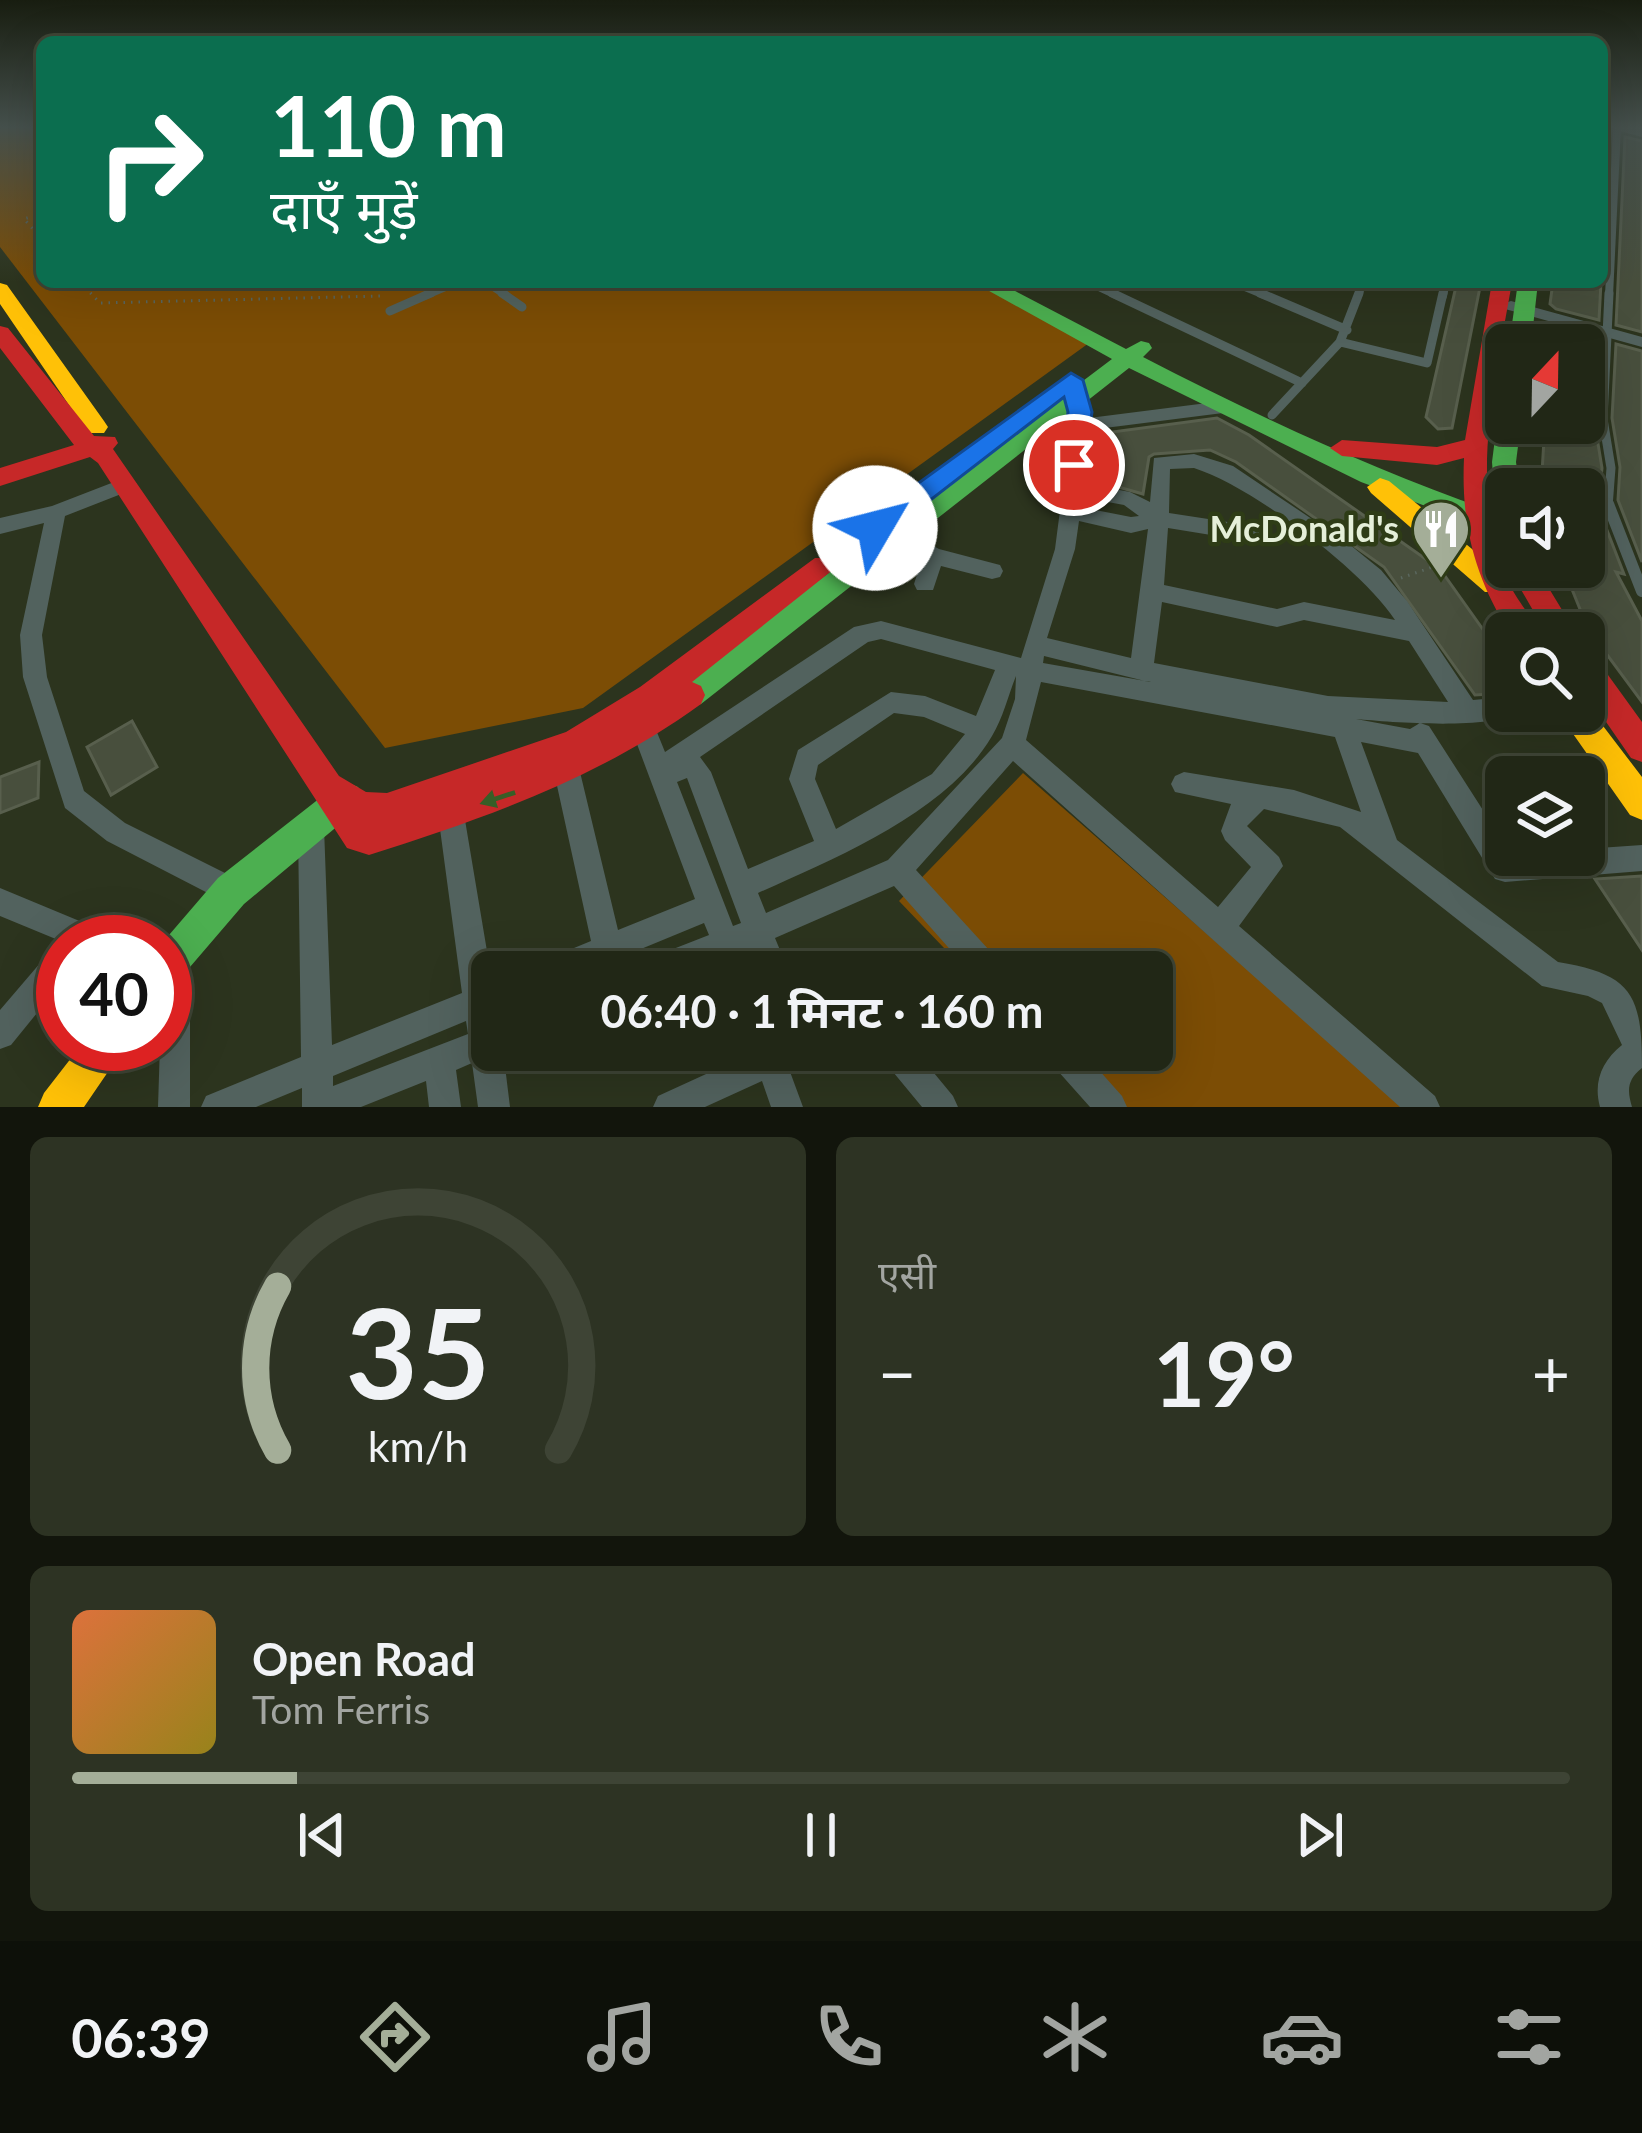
<!DOCTYPE html>
<html lang="hi">
<meta charset="utf-8">
<style>
body{margin:0;font-family:Lato,"Noto Sans Devanagari",sans-serif;background:#2d3323;color:#f1f3f6;height:100vh;display:flex;flex-direction:column;font-size:45px;white-space:nowrap}
*{box-sizing:border-box;margin:0}
p{font-size:39px;color:#a2a5a1}
.icon{flex:none;width:66px;height:66px;fill:none;stroke:currentColor;stroke-width:2;stroke-linecap:round;stroke-linejoin:round}
.map{position:relative;height:1107px;overflow:hidden}
.panel{display:flex;flex-direction:column;gap:30px;padding:30px;background:#12150c;flex:1}
.panel>*{flex:none}
.hud{position:absolute;left:36px;top:36px;width:1572px;height:252px;border-radius:18px;box-shadow:0 12px 48px #0002,0 0 0 3px #3e4435;background:#0b6e4f;color:#fff;overflow:hidden}
.needle{width:78px;rotate:22deg}
.fabs{position:absolute;left:1485px;top:324px;display:grid;gap:24px}
.fabs a{display:grid;place-items:center;width:120px;height:120px;border-radius:18px;background:#212716;box-shadow:0 12px 48px #0002,0 0 0 3px #3e4435;font-size:60px}
.speed{position:absolute;left:36px;top:915px;display:flex;gap:24px;font-size:60px;font-weight:700;text-align:center}
.speed>*{display:grid;place-content:center;width:156px;height:156px;border-radius:50%;background:#212716;box-shadow:0 12px 48px #0002,0 0 0 3px #3e4435;line-height:1}
.speed .limit{border:18px solid #d22;background:#fff;color:#111}
.pin{position:absolute;display:grid;place-items:center;width:102px;height:102px;color:#fff;margin:-51px;border:6px solid #fff;border-radius:50%;box-shadow:0 3px 12px #0007}
.me{position:absolute;width:132px;margin:-66px;rotate:53deg;stroke-linejoin:round;filter:drop-shadow(0 0 9px #0008)}
.turn{display:flex;align-items:center;gap:42px;height:252px;padding:0 36px;font-size:54px}
.turn .icon{width:156px;height:156px;stroke-width:2.5}
.turn b{display:block;font-size:84px;line-height:102px}
.big{font-size:90px;font-weight:700;line-height:1.1}
.panel .widget{flex:1;display:flex;flex-direction:column;justify-content:center;gap:18px;min-width:0;padding:0 42px;border-radius:18px;background:#2d3323}
.panel .dial{align-items:center;gap:0}
.dial svg{height:312px;overflow:visible;fill:none;stroke:#3e4435;stroke-width:7;stroke-linecap:round;text-anchor:middle}
.dial text{fill:#f1f3f6;stroke:none}
.song{display:flex;align-items:center;gap:36px}
.cover{width:144px;height:144px;border-radius:18px;background:linear-gradient(135deg,hsl(20 70% 55%),hsl(50 70% 35%))}
.played{height:12px;border-radius:6px;background:linear-gradient(90deg,#a4ae98 15%,#3e4435 15%)}
.keys{display:flex;justify-content:space-around;direction:ltr}
.heat{display:flex;justify-content:space-between;align-items:center;font-size:66px;direction:ltr}
.panel .tiles{flex:1;display:grid;gap:30px;grid-template-columns:1fr 1fr}
.widget:last-child{grid-column:span 2}
.trip{position:absolute;left:471px;top:951px;width:702px;height:120px;border-radius:18px;background:#212716;box-shadow:0 12px 48px #0002,0 0 0 3px #3e4435;font-weight:700;line-height:120px;text-align:center}
.menu{display:flex;height:192px;justify-content:space-around;align-items:center;background:#0d1009;color:#a2a5a1}
.menu .icon{width:84px;height:84px}
.menu .on{color:#a4ae98}
.menu b{font-size:54px;color:#f1f3f6}
.map>svg:first-child{display:block}
</style>
<div class="map">
<svg width="1642" height="1107" viewBox="0 0 1642 1107">
<rect width="100%" height="100%" fill="#2c341e"/>
<path fill="#7c4d05" d="M0,127H42V282H974L1089,343L583,708L385,748L0,247Z
M1023,773L1405,1107H1096L1041,1050H1152V972H967L899,901Z"/>
<path fill="#484f3d" stroke="#585f4d" stroke-width="3" d="M1625,137L1642,141V332L1616,325Z
M1457,282H1481L1452,428L1438,429L1426,417Z
M1553,282H1601L1599,320L1556,309L1550,304Z
M1554,327L1598,339L1594,419L1602,468L1598,507L1624,574L1616,572L1642,621V702L1588,629L1563,567H1584V489H1541L1545,423H1584V345H1553Z
M1616,344L1642,351V562L1618,500L1620,467L1612,418Z
M1217,418L1249,435L1440,569L1506,662V693L1475,695L1384,567L1236,462L1210,450L1154,454L1149,457L1143,494L1097,481L1099,470L1090,468L1097,434Z
M132,721L157,767L111,795L87,747Z
M39,762L38,798L0,813V777Z
M1642,876V950L1595,879Z"/>
<g fill="none" stroke-linecap="round" stroke-linejoin="round">
<path stroke="#5a675e" stroke-width="3" stroke-dasharray="1.5 6" stroke-linecap="butt" d="M42,213L24,219L42,239
M80,282L100,303L381,296
M1401,578L1438,565"/>
<path stroke="#52625e" stroke-width="8" d="M1620,127L1642,133
M486,282L507,296
M1088,282L1118,296
M1233,282L1267,296
M424,296L457,282
M1358,296L1363,282
M1443,296L1446,282
M1609,296L1617,127"/>
<path stroke="#52625e" stroke-width="9" d="M502,293L522,307
M1112,293L1302,383
M1260,293L1347,330
M390,311L431,293
M1340,342L1427,363L1443,293
M1272,415L1340,342L1359,293
M1608,507L1611,468L1603,419L1609,293"/>
<path stroke="#52625e" stroke-width="12" d="M1608,504L1642,591"/>
<path fill="#52625e" fill-rule="evenodd" d="M1511,301L1642,337V347L1505,309V303Z
M1071,374L1077,376L1088,397L1089,418L1223,401L1232,407L1223,413L1089,430L1083,483L1130,492L1150,502L1154,458L1194,454L1233,466L1349,544L1381,570L1407,601L1473,700L1506,697V711H1517C1495,731 1389,722 1356,719L1410,729L1420,723L1429,726L1506,846V855H1584V849L1642,845V871L1505,882L1495,879L1418,753L1361,742L1397,840L1558,962C1633,974 1642,996 1642,1068C1627,1080 1627,1090 1632,1107H1600C1593,1082 1602,1061 1622,1045L1602,1003L1588,996L1542,986L1340,827L1264,809L1247,826L1279,857L1283,866L1239,926L1435,1096L1440,1107H1400L1013,761L916,870L1000,962L1005,972H970L894,886L775,938L789,972H759L750,948L743,951L752,972H722L718,960L688,972H635L640,962L709,935L704,923L624,956L628,972H598L597,967L586,972H535L540,962L591,941L554,772L558,764L567,760L576,764L580,772L618,930L695,899L631,728L634,720L643,717L652,720L665,752L854,627L881,621L1021,658L1055,549L1071,425L1070,397L1062,380ZM1194,468C1251,486 1362,569 1395,620L1304,602L1277,609L1164,585L1168,528L1254,542L1264,534L1254,526L1169,513L1170,469ZM1081,497L1124,505L1139,516L1131,517L1080,507ZM1079,521L1131,533L1148,529L1131,658L1047,638L1075,549ZM1162,602L1277,627L1304,620L1409,641L1448,702L1328,696L1154,663ZM881,639L995,670L976,716L925,696L891,692L798,750L789,779L814,841L748,869L711,772L700,757L868,642ZM1044,656L1149,682H1151L1043,663ZM1016,676L1015,699L1002,738L888,860L766,913L758,893C836,858 948,812 992,736C1003,718 1008,696 1016,676ZM1041,682L1335,737L1361,812L1294,790L1184,772L1175,776L1171,784L1175,792L1231,804L1221,831L1225,840L1251,867L1218,907L1026,740ZM894,713L924,717L965,734L932,774L836,829L815,779L818,765ZM687,778L741,923L733,926L677,782Z
M127,477L137,484L134,489L65,516L42,635L47,677L84,791L125,823L241,881L245,891L241,901L231,905L107,841L65,808L23,677L20,635L44,523L0,534V518L52,506Z
M899,527L939,549L1000,565L1003,571L1000,577L992,579L941,566L933,590H917L914,584L922,559L892,540L889,535L892,530Z
M451,802L460,805L464,814L492,981V1050H503L510,1107H478L472,1063L456,1070L461,1107H429L426,1081L361,1107H302V1088L256,1107H201L206,1096L301,1057L298,827L302,818L311,814L320,818L324,827L332,1045L462,993L438,814L442,805ZM466,1021L468,1034L333,1086V1076Z
M0,888L106,932L110,942H63L0,916Z
M176,941L186,945L190,955V1107H158L160,1044H165V947Z
M63,944V981L11,1045L0,1049V1010L53,948Z
M810,1050L806,1061L789,1069L803,1107H771L762,1081L705,1107H653L658,1096L752,1053V1050Z
M880,1050H915L953,1096L958,1107H922L884,1061Z
M1045,1050H1081L1122,1096L1127,1107H1090L1049,1061Z"/>
<path fill="#4caf50" fill-rule="evenodd" d="M973,282H998L1126,349L1141,341L1149,343L1152,348L1143,357C1261,418 1380,473 1506,516V536L1361,482L1129,368L701,704L690,708L679,704L675,695L679,686L1112,359Z
M1518,282H1538L1531,345H1509Z
M1506,416V423H1521L1516,462L1520,489H1506V498L1494,489L1492,462L1497,423Z
M346,782L358,787L363,798L358,809L244,904L178,981L165,987L163,942L218,878L334,787Z"/>
<path fill="#ffc107" fill-rule="evenodd" d="M0,283L7,285L104,421L108,427L104,433H88L0,304Z
M1380,478L1389,481L1505,576L1509,584L1505,592H1485L1371,493L1367,487Z
M1584,701L1642,777V820L1630,815L1564,721L1560,711H1584Z
M82,1044H127L84,1107H38L44,1093Z"/>
<path fill="#c62828" fill-rule="evenodd" d="M1492,282H1512C1496,376 1468,485 1506,577C1514,597 1530,614 1540,633H1510C1474,577 1461,523 1464,458L1437,465L1342,456L1330,448L1342,440L1437,447L1465,440Z
M0,326L8,328L94,436L115,437L118,443L113,449L339,776L366,792L387,793L566,732L640,687L815,558H835L839,565L692,682L701,686L705,695L701,704C599,778 488,817 369,855L347,848L98,463L90,457L0,486V468L74,445L0,348Z
M1508,567H1536L1576,633H1546Z
M1584,653L1595,657L1642,722V762L1631,758L1584,690Z"/>
</g>
<defs><path id="oneway-solid" d="M-6-.8H1V-3.2L6.5 0L1 3.2V.8H-6Z" transform="scale(3)"/></defs>
<use fill="#375e27" href="#oneway-solid" transform="translate(498 798) rotate(162)"/>
<linearGradient id="sky" x2="0" y2="1"><stop stop-color="#181d10"/><stop offset="0.45" stop-color="#45504c"/><stop offset="1" stop-color="#45504c" stop-opacity="0"/></linearGradient>
<rect width="1642" height="282" fill="url(#sky)"/>
<path fill="#1a73e8" stroke="#114b97" stroke-width="3" d="M1071,373L1083,380L1092,412L1083,471H1065L1062,465L1068,412L1064,397L885,535H866L862,528L866,521Z"/>
<defs>
<g id="restaurant-pin" transform="scale(3)"><path d="M0 17L-7.5 6A9.5 9.5 0 1 1 7.5 6Z" fill="#a4ae98" stroke="#2e3c16"/><path d="M-5-6h1v4h1v-4h1v4h1v-4h1v5L-1.5 .5V6h-2V.5L-5-1ZM5-6V6H3V1.5H1.5Q1.5-4 5-6Z" fill="#fff"/></g>
</defs>
<g fill-rule="evenodd">
<use href="#restaurant-pin" x="1441" y="529"/>
</g>
<g text-anchor="middle" stroke-width="9" stroke-linejoin="round" paint-order="stroke">
<g font-size="36" font-weight="bold" fill="#e5efd9" stroke="#2e3c16" text-anchor="end">
<text x="1399" y="542">McDonald's</text>
</g>
</g>
</svg>
<div class="fabs">
<a><svg class="needle" viewBox="-14 -14 28 28"><path d="M0-13l5 13h-10z" fill="#e53935"/><path d="M0 13l5-13h-10z" fill="#a2a5a1"/></svg></a>
<a><svg class="icon" aria-label="sound" viewBox="0 0 24 24"><path d="M4 9h4l5-4v14l-5-4H4zM17 9q2 3 0 6"/></svg></a>
<a><svg class="icon" aria-label="search" viewBox="0 0 24 24"><circle cx="10" cy="10" r="6"/><path d="M15 15l6 6"/></svg></a>
<a><svg class="icon" aria-label="layers" viewBox="0 0 24 24"><path d="M12 4l9 5-9 5-9-5zM3 14l9 5 9-5"/></svg></a>
</div>
<div class="speed"><div class="limit">40</div></div>
<div class="pin" style="left:1074px;top:465px;background:#d93025"><svg class="icon" aria-label="arrive" viewBox="0 0 24 24"><path d="M6 21V4h12l-3 4 3 4H6"/></svg></div>
<svg class="me" style="left:875px;top:528px" viewBox="-20 -20 40 40"><circle r="19" fill="#fff"/><path d="M0-13L10 11 0 6-10 11z" fill="#1a73e8"/></svg>
<div class="trip">06:40 · 1 मिनट · 160 m</div>
<div class="hud">
<div class="turn"><svg class="icon" aria-label="right" viewBox="0 0 24 24"><path d="M7 20v-9h11M14 6l5 5-5 5"/></svg><div><b>110 m</b>दाएँ मुड़ें</div></div>
</div>
</div>
<section class="panel">
<div class="tiles">
<div class="widget dial"><svg viewBox="0 0 100 80">
<path d="M14 69A42 42 0 1 1 86 69"/>
<path d="M14 69A42 42 0 0 1 14 27" stroke="#a4ae98"/>
<text x="50" y="56" font-size="32" font-weight="700">35</text>
<text x="50" y="72" font-size="11">km/h</text>
</svg></div>
<div class="widget"><p>एसी</p>
<div class="heat"><a>−</a><b class="big">19°</b><a>+</a></div>
</div>
<div class="widget">
<div class="song"><i class="cover"></i><div><b>Open Road</b><p>Tom Ferris</p></div></div>
<div class="played"></div>
<div class="keys"><svg class="icon" aria-label="previous" viewBox="0 0 24 24"><path d="M18 5L8 12l10 7zM5 5v14"/></svg><svg class="icon" aria-label="pause" viewBox="0 0 24 24"><path d="M8 5v14M16 5v14"/></svg><svg class="icon" aria-label="next" viewBox="0 0 24 24"><path d="M6 5l10 7-10 7zM19 5v14"/></svg></div>
</div>
</div>
</section>
<nav class="menu">
<b>06:39</b>
<svg class="icon on" aria-label="directions" viewBox="0 0 24 24"><path d="M12 3l9 9-9 9-9-9zM9 14v-3h6M13 9l2 2-2 2"/></svg>
<svg class="icon" aria-label="music" viewBox="0 0 24 24"><path d="M9 18V5l10-2v13"/><circle cx="6" cy="18" r="3"/><circle cx="16" cy="16" r="3"/></svg>
<svg class="icon" aria-label="phone" viewBox="0 0 24 24"><path d="M5 4h4l2 5-3 2q2 4 5 5l2-3 5 2v4C11 20 4 13 5 4z"/></svg>
<svg class="icon" aria-label="climate" viewBox="0 0 24 24"><path d="M12 3v18M4 7l16 10M4 17L20 7"/></svg>
<svg class="icon" aria-label="car" viewBox="0 0 24 24"><path d="M5 17H2v-5l4-1 3-4h7l3 4 3 1v5h-3M9 17h6M6 11h13"/><circle cx="7" cy="17" r="2"/><circle cx="17" cy="17" r="2"/></svg>
<svg class="icon" aria-label="filters" viewBox="0 0 24 24"><path d="M4 7h16M4 17h16"/><circle cx="9" cy="7" r="2"/><circle cx="15" cy="17" r="2"/></svg>
</nav>
